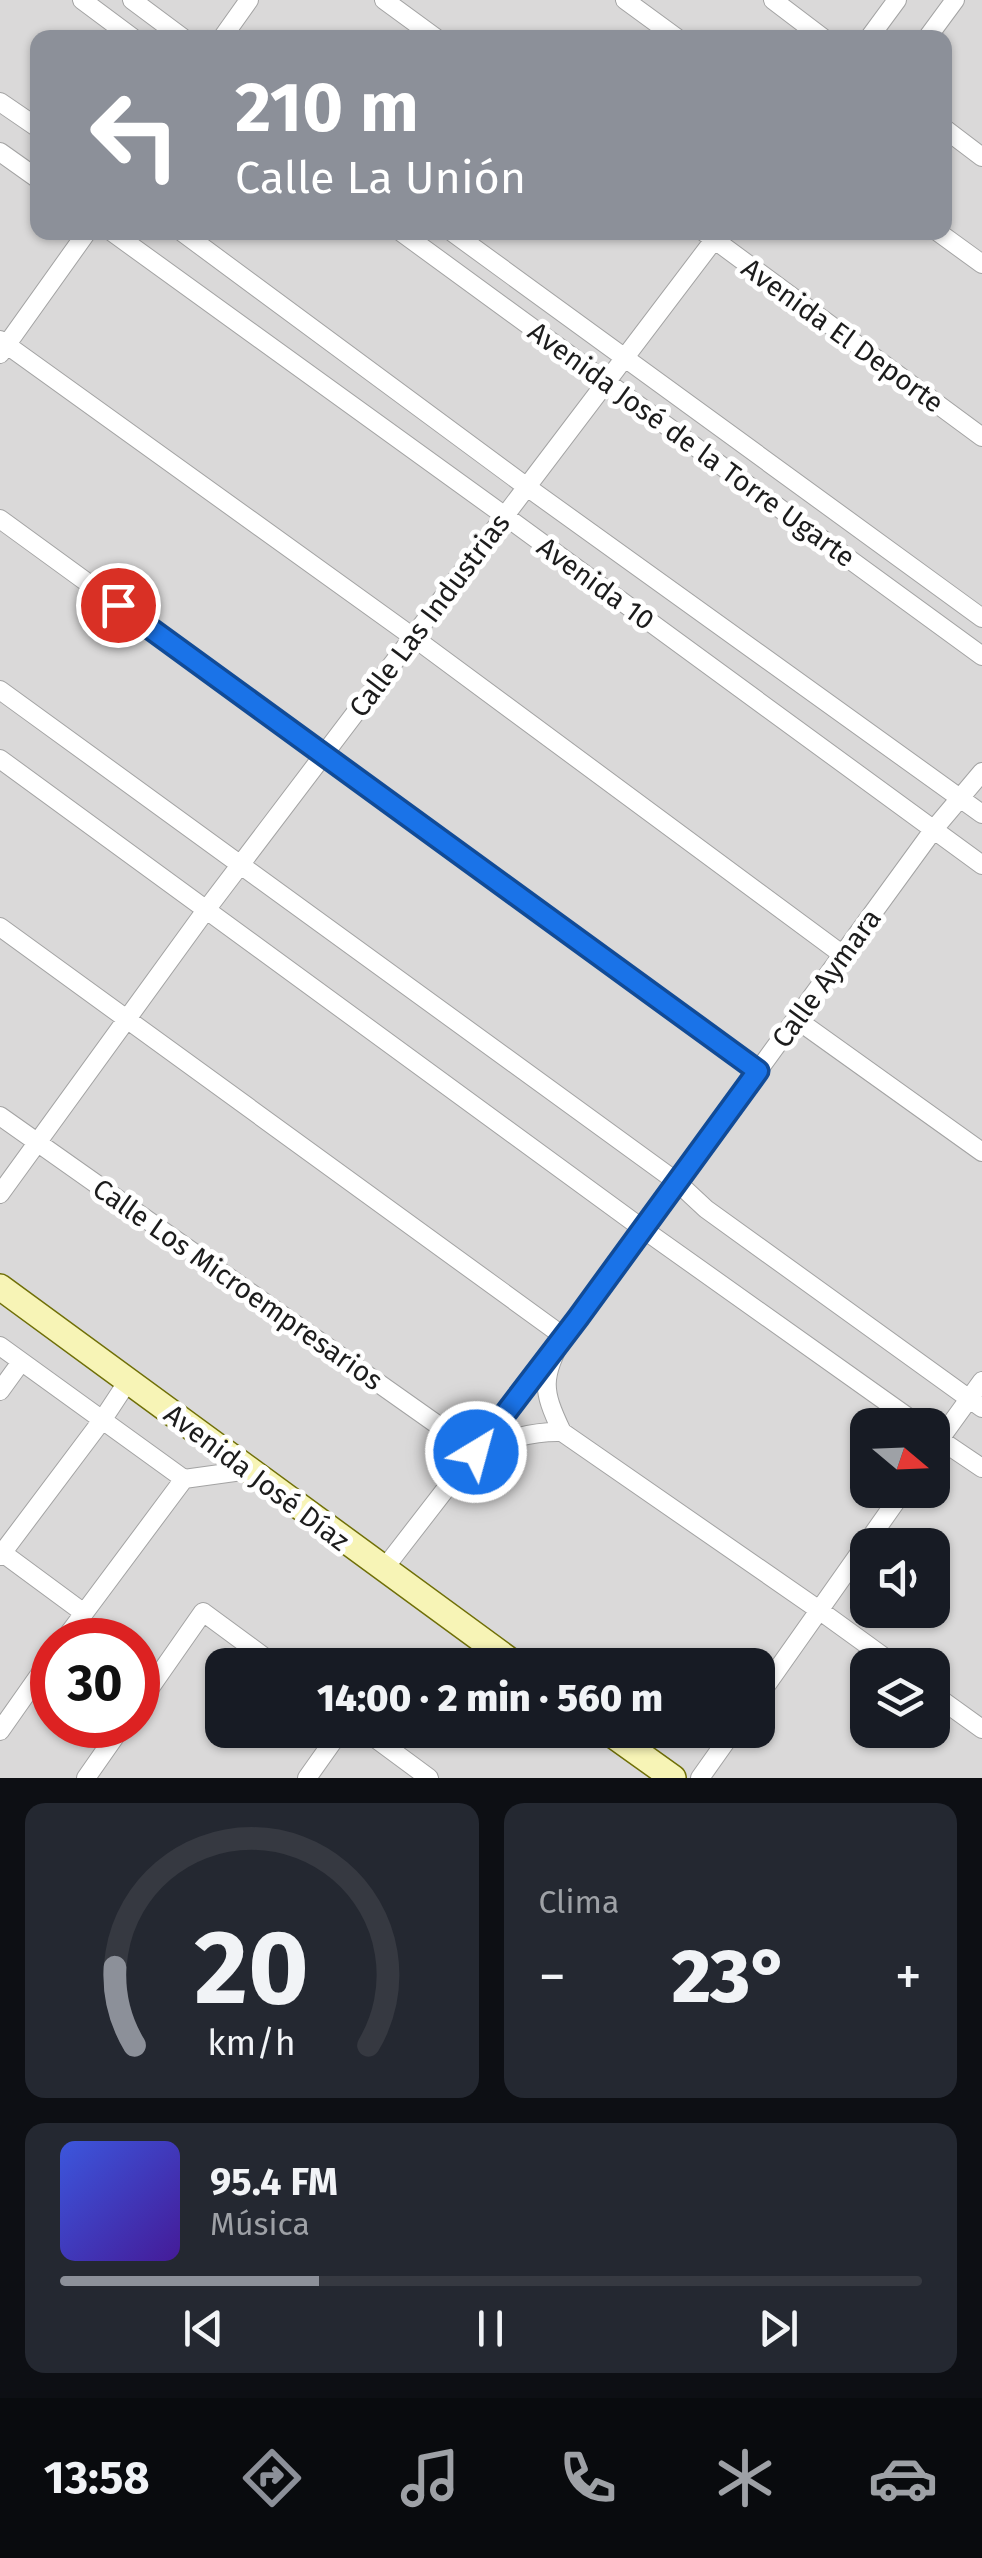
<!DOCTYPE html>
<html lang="es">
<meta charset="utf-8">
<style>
body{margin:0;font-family:"Fira Sans",sans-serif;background:#242831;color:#f1f3f6;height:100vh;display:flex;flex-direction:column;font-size:38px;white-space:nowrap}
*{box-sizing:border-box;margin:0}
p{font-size:32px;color:#9ea1a6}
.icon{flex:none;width:55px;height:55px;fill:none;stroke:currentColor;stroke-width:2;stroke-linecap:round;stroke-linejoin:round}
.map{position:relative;height:1778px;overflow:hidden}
.drawer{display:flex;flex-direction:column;gap:25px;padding:25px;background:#0d0f14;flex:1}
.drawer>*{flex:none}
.top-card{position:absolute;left:30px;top:30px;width:922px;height:210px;border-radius:20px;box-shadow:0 2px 8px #0004;background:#8c9099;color:#fff;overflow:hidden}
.needle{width:65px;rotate:109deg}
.tools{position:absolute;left:850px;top:1408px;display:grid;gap:20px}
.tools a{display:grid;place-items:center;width:100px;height:100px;border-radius:20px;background:#171b24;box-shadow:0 2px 8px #0004;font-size:50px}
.speed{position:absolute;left:30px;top:1618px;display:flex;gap:20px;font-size:50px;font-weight:700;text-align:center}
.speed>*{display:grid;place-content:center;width:130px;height:130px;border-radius:50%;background:#171b24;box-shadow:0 2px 8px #0004;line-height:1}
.speed .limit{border:15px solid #d22;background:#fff;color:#111}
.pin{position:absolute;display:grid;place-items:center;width:85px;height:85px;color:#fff;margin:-42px;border:5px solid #fff;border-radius:50%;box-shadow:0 2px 10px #0007}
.me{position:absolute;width:110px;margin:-55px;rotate:37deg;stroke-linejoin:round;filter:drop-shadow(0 0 8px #0008)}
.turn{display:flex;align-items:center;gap:35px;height:210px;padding:0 40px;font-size:45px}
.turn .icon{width:130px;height:130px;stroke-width:2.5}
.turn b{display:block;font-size:70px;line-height:85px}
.big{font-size:75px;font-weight:800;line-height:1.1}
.drawer .card{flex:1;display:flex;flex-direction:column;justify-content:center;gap:15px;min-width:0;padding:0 35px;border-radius:20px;background:#242831}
.drawer .dial{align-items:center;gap:0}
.dial svg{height:260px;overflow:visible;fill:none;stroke:#363941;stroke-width:7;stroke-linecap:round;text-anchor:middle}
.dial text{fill:#f1f3f6;stroke:none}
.song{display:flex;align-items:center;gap:30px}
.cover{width:120px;height:120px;border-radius:15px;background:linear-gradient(135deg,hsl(230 70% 55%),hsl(260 70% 35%))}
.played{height:10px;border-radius:5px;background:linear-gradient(90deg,#8c9099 30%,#363941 30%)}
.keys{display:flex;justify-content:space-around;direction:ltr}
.heat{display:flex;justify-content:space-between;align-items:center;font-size:55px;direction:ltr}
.drawer .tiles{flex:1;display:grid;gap:25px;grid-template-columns:1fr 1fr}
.card:last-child{grid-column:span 2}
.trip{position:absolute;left:205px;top:1648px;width:570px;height:100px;border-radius:20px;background:#171b24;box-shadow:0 2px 8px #0004;font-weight:800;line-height:100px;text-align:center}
.dock{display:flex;height:160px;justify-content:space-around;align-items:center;background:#090b0e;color:#9ea1a6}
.dock .icon{width:70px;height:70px}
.dock .on{color:#8c9099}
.dock b{font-size:45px;color:#f1f3f6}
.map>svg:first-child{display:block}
</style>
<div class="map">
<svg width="982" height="1778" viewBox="0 0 982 1778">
<rect width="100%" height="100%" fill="#ede9e2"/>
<path fill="#dad9d9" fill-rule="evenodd" d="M0,0H982V1778H0ZM38,38H945V232H38ZM868,1425H932V1490H868ZM868,1545H932V1610H868ZM52,1640H138V1725H52ZM222,1665H758V1730H222ZM868,1665H932V1730H868Z"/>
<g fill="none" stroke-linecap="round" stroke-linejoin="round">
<g stroke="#a3a3a3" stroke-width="20">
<path id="street" d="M82,0L133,38
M132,0L183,38
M384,0L436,38
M625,0L677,38
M773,0L823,38
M222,38L249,0
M869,38L897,0
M927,38L955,0
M0,102L38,128
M945,129L982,157
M0,152L38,179
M112,232L505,516L982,865
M182,232L527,487L982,814
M401,232L982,656
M452,232L982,618
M704,232L982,437
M938,232L982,264
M0,340L413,637L843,955
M0,354L87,232
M0,519L758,1071
M0,690L677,1182L706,1209L982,1408
M0,759L643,1229L919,1425
M0,927L563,1336C542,1379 541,1388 562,1432
M796,1019L982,1152
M0,1116L476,1452C506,1440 530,1431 562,1432L819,1610L895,1665
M0,1194L206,910L720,232
M0,1346L184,1479
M0,1391L21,1362
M933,1435L982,1468
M932,1450L982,1381
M0,1551L84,1613
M0,1556L103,1419L128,1381
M383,1570L578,1318L934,829L982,772
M64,1640L184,1479L249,1470
M932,1693L982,1729
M758,1697L904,1490
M138,1705L203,1612L275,1665
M364,1730L429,1778
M0,1731L52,1657
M86,1778L123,1725
M307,1778L341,1730
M700,1778L734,1730"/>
</g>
<g stroke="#6f6f07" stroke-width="28">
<path id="secondary" d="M0,1287L516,1665
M606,1730L673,1778"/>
</g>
<use href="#street" stroke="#fff" stroke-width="18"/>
<use href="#secondary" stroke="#f7f4b6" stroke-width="25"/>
</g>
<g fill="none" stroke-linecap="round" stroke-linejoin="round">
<g stroke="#114b97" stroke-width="25">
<path id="route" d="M118,605L758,1071L578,1318L476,1452"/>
</g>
<use href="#route" stroke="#1a73e8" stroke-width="18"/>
</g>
<g text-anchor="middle" stroke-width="10" stroke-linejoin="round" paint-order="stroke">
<g font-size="28" fill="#1c1c1c" stroke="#fff">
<text transform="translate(843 335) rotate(36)" y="10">Avenida El Deporte</text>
<text transform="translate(692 444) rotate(36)" y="10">Avenida José de la Torre Ugarte</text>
<text transform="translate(596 583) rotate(36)" y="10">Avenida 10</text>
<text transform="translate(429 615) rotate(-53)" y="10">Calle Las Industrias</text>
<text transform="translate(826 978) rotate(-54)" y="10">Calle Aymara</text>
<text transform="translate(238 1284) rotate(35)" y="10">Calle Los Microempresarios</text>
<text transform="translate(257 1477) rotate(37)" y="10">Avenida José Díaz</text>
</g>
</g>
</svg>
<div class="tools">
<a><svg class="needle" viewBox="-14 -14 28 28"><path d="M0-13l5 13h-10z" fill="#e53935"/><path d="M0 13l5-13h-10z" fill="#9ea1a6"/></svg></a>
<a><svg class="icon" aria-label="sound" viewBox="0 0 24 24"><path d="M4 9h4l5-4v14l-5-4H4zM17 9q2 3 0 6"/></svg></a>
<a><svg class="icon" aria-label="layers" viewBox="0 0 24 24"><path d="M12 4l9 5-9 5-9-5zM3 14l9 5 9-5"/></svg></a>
</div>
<div class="speed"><div class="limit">30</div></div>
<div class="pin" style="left:118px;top:605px;background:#d93025"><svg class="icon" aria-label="arrive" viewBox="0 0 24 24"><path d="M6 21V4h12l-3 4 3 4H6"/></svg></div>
<svg class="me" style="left:476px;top:1452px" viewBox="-20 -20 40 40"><circle r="17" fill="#1a73e8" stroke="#fff" stroke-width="3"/><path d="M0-11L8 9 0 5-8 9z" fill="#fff"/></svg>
<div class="trip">14:00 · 2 min · 560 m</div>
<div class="top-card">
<div class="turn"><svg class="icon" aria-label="left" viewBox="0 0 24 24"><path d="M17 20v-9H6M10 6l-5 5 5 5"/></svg><div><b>210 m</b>Calle La Unión</div></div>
</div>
</div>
<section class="drawer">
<div class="tiles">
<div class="card dial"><svg viewBox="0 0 100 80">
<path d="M14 69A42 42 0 1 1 86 69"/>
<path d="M14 69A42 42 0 0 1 8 45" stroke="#8c9099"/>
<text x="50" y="56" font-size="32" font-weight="700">20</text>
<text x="50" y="72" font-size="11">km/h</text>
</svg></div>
<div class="card"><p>Clima</p>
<div class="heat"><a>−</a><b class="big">23°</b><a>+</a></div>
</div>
<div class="card">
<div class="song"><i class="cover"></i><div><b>95.4 FM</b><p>Música</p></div></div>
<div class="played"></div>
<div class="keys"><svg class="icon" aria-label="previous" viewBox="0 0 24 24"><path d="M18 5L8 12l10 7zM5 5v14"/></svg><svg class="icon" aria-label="pause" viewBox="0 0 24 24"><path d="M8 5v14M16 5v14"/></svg><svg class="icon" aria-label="next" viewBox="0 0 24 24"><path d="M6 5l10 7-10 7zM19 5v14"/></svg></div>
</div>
</div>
</section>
<nav class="dock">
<b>13:58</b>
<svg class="icon on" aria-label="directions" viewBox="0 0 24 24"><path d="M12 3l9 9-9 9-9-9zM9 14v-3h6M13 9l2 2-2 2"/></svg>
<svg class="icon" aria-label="music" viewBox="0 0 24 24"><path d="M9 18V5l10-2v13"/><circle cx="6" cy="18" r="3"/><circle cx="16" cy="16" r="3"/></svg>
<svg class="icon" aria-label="phone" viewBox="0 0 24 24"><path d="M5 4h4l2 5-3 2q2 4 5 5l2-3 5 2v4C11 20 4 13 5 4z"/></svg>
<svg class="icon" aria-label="climate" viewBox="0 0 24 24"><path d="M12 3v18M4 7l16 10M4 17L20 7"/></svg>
<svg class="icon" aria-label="car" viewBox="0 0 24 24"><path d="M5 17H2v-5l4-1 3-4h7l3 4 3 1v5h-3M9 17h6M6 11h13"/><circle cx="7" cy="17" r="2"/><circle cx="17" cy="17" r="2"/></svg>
</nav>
